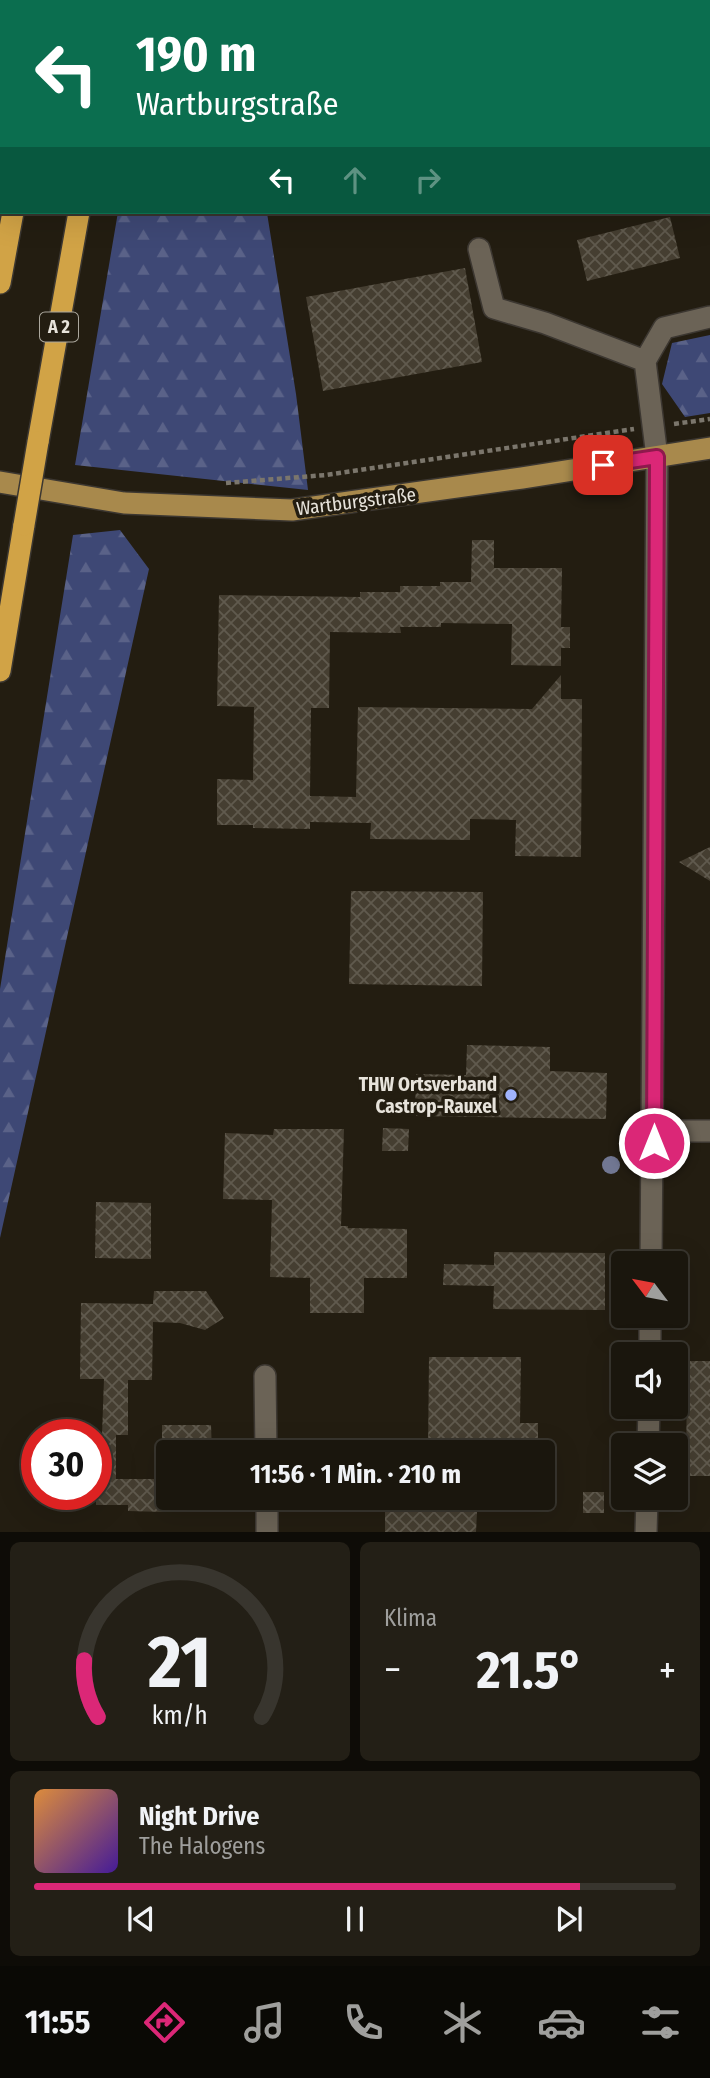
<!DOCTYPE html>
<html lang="de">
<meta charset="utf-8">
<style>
body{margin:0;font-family:"Fira Sans Condensed",sans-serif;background:#231f16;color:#f1f3f6;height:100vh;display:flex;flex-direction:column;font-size:26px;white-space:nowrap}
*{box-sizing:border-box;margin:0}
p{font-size:23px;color:#9f9f9d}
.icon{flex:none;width:38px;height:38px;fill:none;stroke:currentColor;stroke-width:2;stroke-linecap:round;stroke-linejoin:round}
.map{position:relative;height:1532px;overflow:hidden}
.panel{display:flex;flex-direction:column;gap:10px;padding:10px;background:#0e0c07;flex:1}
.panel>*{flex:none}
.hud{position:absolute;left:0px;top:0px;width:710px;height:214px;box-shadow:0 7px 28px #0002,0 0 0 2px #38352e;background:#0b6e4f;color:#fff;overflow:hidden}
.needle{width:46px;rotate:302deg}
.controls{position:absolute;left:611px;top:1251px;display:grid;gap:14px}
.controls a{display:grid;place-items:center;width:77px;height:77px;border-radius:7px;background:#1a160d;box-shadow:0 7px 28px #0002,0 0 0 2px #38352e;font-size:35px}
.speed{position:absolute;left:21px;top:1419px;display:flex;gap:14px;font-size:35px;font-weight:700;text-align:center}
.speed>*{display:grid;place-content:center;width:91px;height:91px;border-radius:50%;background:#1a160d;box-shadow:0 7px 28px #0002,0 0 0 2px #38352e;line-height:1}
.speed .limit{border:10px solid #d22;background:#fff;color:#111}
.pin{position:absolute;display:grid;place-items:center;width:60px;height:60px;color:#fff;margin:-30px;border-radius:14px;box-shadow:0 4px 10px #0006}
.me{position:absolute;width:77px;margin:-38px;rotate:0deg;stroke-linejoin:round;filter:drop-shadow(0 0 5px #0008)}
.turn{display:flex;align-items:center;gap:24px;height:147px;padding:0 21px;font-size:32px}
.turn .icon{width:91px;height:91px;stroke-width:2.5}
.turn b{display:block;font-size:49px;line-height:60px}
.lanes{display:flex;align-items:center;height:66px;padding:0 21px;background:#0003;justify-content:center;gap:35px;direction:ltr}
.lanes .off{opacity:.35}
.big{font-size:52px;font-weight:700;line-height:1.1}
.panel .widget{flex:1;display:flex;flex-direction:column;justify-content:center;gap:10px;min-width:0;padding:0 24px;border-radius:10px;background:#231f16}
.panel .dial{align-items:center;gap:0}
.dial svg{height:182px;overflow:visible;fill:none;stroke:#38352e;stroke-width:7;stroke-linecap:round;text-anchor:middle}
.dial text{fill:#f1f3f6;stroke:none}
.song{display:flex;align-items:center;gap:21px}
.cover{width:84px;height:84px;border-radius:10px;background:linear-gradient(135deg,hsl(30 70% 55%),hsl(260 70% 35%))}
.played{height:7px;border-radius:4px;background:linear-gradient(90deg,#db2777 85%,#38352e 85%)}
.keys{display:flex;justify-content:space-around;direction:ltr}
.heat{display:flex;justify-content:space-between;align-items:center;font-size:38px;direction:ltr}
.panel .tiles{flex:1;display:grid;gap:10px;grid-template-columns:1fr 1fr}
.widget:last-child{grid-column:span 2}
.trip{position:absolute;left:156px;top:1440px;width:399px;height:70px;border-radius:7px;background:#1a160d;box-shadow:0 7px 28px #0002,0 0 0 2px #38352e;font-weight:700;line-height:70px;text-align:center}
.dock{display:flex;height:112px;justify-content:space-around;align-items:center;background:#0a0905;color:#9f9f9d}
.dock .icon{width:49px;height:49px}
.dock .selected{color:#db2777}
.dock b{font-size:32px;color:#f1f3f6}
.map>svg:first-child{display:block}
</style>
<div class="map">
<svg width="710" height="1532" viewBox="0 0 710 1532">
<defs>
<pattern id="forest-firs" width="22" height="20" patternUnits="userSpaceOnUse" patternTransform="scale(1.75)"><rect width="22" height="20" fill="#3e4875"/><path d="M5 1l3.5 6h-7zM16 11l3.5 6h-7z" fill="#5a6288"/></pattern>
<pattern id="building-cross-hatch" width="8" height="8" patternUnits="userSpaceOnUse" patternTransform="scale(1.75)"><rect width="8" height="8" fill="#453e31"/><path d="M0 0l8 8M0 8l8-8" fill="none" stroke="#605a4e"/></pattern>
</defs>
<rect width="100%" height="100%" fill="#231d11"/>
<path fill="url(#forest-firs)" d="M161,0H337L161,2Z
M525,0H695L697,2H494Z
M709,14L710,15V205L709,204Z
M118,212H269L267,213L296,394L308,490L75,465Z
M710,335V413L685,417L662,384L672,343Z
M120,530L149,569L0,1238V989L73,535Z"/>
<path fill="url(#building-cross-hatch)" d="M670,217L680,258L587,281L577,240Z
M465,268L482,362L323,391L306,297Z
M472,540H494V568H562L561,627H570V648H561V666L511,665L512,624L441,623V627H400L401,633L330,632L329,708H311L310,796L356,797L358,707L532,709L561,675V699H582L581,857L515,856L516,820L470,819V840L370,839L371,823L310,822V829L253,828V825H217V779L253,780L254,707L217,706L219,595L360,597V592H400V586H440V582H471Z
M710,847V881L679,862Z
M351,891L483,892L482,986L349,984Z
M467,1045L550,1047V1071L607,1073L606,1119L415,1116L416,1074L466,1075Z
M383,1128L409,1129L408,1151H382Z
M274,1129H344L341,1226H348V1228L407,1229V1278H364V1313H310V1278L270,1277L272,1200L223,1199L225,1133L273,1135Z
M96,1202L151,1203V1259L95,1258Z
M494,1252L605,1253V1310L493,1309L494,1286L443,1285L444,1264L494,1265Z
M154,1291H206L224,1318L205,1330L180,1323L153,1322L152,1380H128V1435H102L104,1379H80L81,1303L153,1304Z
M429,1357H521L520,1423H538V1452H428Z
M687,1361H710V1476H686Z
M162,1425H211L212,1452H162Z
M96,1435H116V1479H163V1512L128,1511V1505H96Z
M583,1492H604V1513H583Z
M385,1498H428L427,1511L477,1512L476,1532H385Z"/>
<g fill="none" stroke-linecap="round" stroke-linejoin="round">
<g stroke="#3c3731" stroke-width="24">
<path id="minor" d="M479,249L494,308L545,323L645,361
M654,1131H710
M651,1264L657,457L645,361L664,328L710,317
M650,1354V1316
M265,1376L266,1452
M648,1446L649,1407
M267,1498V1532
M646,1532L647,1498"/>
</g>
<g stroke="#3c3731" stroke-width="24">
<path id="major" d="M0,482L124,503L292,510L522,478L710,448"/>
</g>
<g stroke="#3c3731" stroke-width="24">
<path id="highway" d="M52,2V0
M118,2V0
M0,283L13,212
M38,442L79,212
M0,671L24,525"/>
</g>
<path stroke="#7b766c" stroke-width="4.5" stroke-dasharray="5 3.5" stroke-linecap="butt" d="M674,424L710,419
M226,483L326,475L634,429"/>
<use href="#minor" stroke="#6b6356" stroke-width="21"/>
<use href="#major" stroke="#a8894c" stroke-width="21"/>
<use href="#highway" stroke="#d1a346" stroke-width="21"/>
<g stroke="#3c3731" stroke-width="24" stroke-linecap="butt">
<path id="highway-bridge" d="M24,525L38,442"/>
</g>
<use href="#highway-bridge" stroke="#d1a346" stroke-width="21"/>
</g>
<circle fill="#717792" cx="611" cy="1165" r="9"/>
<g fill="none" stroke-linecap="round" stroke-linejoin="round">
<g stroke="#8e194d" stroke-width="18">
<path id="route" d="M603,465L657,457L654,1143"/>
</g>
<use href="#route" stroke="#db2777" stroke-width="12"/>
</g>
<circle fill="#a0b3fd" stroke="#231d11" stroke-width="2.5" cx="511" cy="1095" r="7"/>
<g text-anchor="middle" stroke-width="7" stroke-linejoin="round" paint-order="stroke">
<rect fill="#231d11" stroke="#aca89e" stroke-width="2" x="40" y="312.5" width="38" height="29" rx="5"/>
<g font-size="18" font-weight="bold" fill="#e7e3db">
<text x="59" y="333">A 2</text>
</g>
<g font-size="19" fill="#e7e3db" stroke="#231d11">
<text transform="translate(356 501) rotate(-7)" y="7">Wartburgstraße</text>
</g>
<g font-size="19" font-weight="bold" fill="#e7e3db" stroke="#231d11" text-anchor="end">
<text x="497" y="1091">THW Ortsverband<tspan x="497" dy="22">Castrop-Rauxel</tspan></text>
</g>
</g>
</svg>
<div class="controls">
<a><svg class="needle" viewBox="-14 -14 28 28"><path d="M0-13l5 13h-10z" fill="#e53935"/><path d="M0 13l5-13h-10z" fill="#9f9f9d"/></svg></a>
<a><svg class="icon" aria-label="sound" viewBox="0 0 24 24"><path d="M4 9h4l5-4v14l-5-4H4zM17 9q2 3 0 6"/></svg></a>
<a><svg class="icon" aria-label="layers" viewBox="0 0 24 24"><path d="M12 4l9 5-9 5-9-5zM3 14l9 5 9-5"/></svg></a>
</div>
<div class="speed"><div class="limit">30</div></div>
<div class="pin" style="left:603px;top:465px;background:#d93025"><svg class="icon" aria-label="arrive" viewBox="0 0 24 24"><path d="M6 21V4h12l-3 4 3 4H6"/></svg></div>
<svg class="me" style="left:654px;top:1143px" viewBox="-20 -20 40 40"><circle r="17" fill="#db2777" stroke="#fff" stroke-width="3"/><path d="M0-11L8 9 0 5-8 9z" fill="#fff"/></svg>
<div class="trip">11:56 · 1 Min. · 210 m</div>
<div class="hud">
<div class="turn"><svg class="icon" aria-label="left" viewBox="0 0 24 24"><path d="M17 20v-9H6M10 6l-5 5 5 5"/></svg><div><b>190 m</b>Wartburgstraße</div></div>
<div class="lanes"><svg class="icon" aria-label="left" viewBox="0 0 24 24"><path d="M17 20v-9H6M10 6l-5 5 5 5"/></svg><svg class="icon off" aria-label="ahead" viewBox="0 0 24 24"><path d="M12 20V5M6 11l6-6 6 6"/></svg><svg class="icon off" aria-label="right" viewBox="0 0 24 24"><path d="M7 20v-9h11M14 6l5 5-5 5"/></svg></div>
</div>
</div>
<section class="panel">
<div class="tiles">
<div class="widget dial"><svg viewBox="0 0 100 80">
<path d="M14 69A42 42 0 1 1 86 69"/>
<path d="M14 69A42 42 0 0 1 8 44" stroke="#db2777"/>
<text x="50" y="56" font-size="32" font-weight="700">21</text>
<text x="50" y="72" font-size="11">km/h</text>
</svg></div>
<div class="widget"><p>Klima</p>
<div class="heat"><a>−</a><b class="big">21.5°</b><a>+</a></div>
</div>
<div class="widget">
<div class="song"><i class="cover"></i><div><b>Night Drive</b><p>The Halogens</p></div></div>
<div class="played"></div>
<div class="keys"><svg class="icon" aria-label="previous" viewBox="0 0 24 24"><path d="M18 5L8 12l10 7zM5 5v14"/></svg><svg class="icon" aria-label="pause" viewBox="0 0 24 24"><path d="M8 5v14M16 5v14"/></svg><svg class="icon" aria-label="next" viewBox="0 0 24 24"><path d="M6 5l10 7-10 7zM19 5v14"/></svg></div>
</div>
</div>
</section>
<nav class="dock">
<b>11:55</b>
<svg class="icon selected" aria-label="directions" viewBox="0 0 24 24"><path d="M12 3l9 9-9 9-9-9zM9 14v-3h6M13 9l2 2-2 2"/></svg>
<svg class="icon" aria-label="music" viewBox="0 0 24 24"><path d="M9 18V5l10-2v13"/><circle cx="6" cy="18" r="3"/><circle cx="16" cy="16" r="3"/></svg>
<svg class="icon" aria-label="phone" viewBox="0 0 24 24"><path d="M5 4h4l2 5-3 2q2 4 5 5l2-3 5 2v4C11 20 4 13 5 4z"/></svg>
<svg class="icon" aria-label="climate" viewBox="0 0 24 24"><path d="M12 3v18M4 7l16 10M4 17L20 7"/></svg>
<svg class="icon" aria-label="car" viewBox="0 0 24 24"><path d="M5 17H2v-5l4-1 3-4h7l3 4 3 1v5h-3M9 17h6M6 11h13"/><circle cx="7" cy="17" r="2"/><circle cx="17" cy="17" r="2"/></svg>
<svg class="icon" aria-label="filters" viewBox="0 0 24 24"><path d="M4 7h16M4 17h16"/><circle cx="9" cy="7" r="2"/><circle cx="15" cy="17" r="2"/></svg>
</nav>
